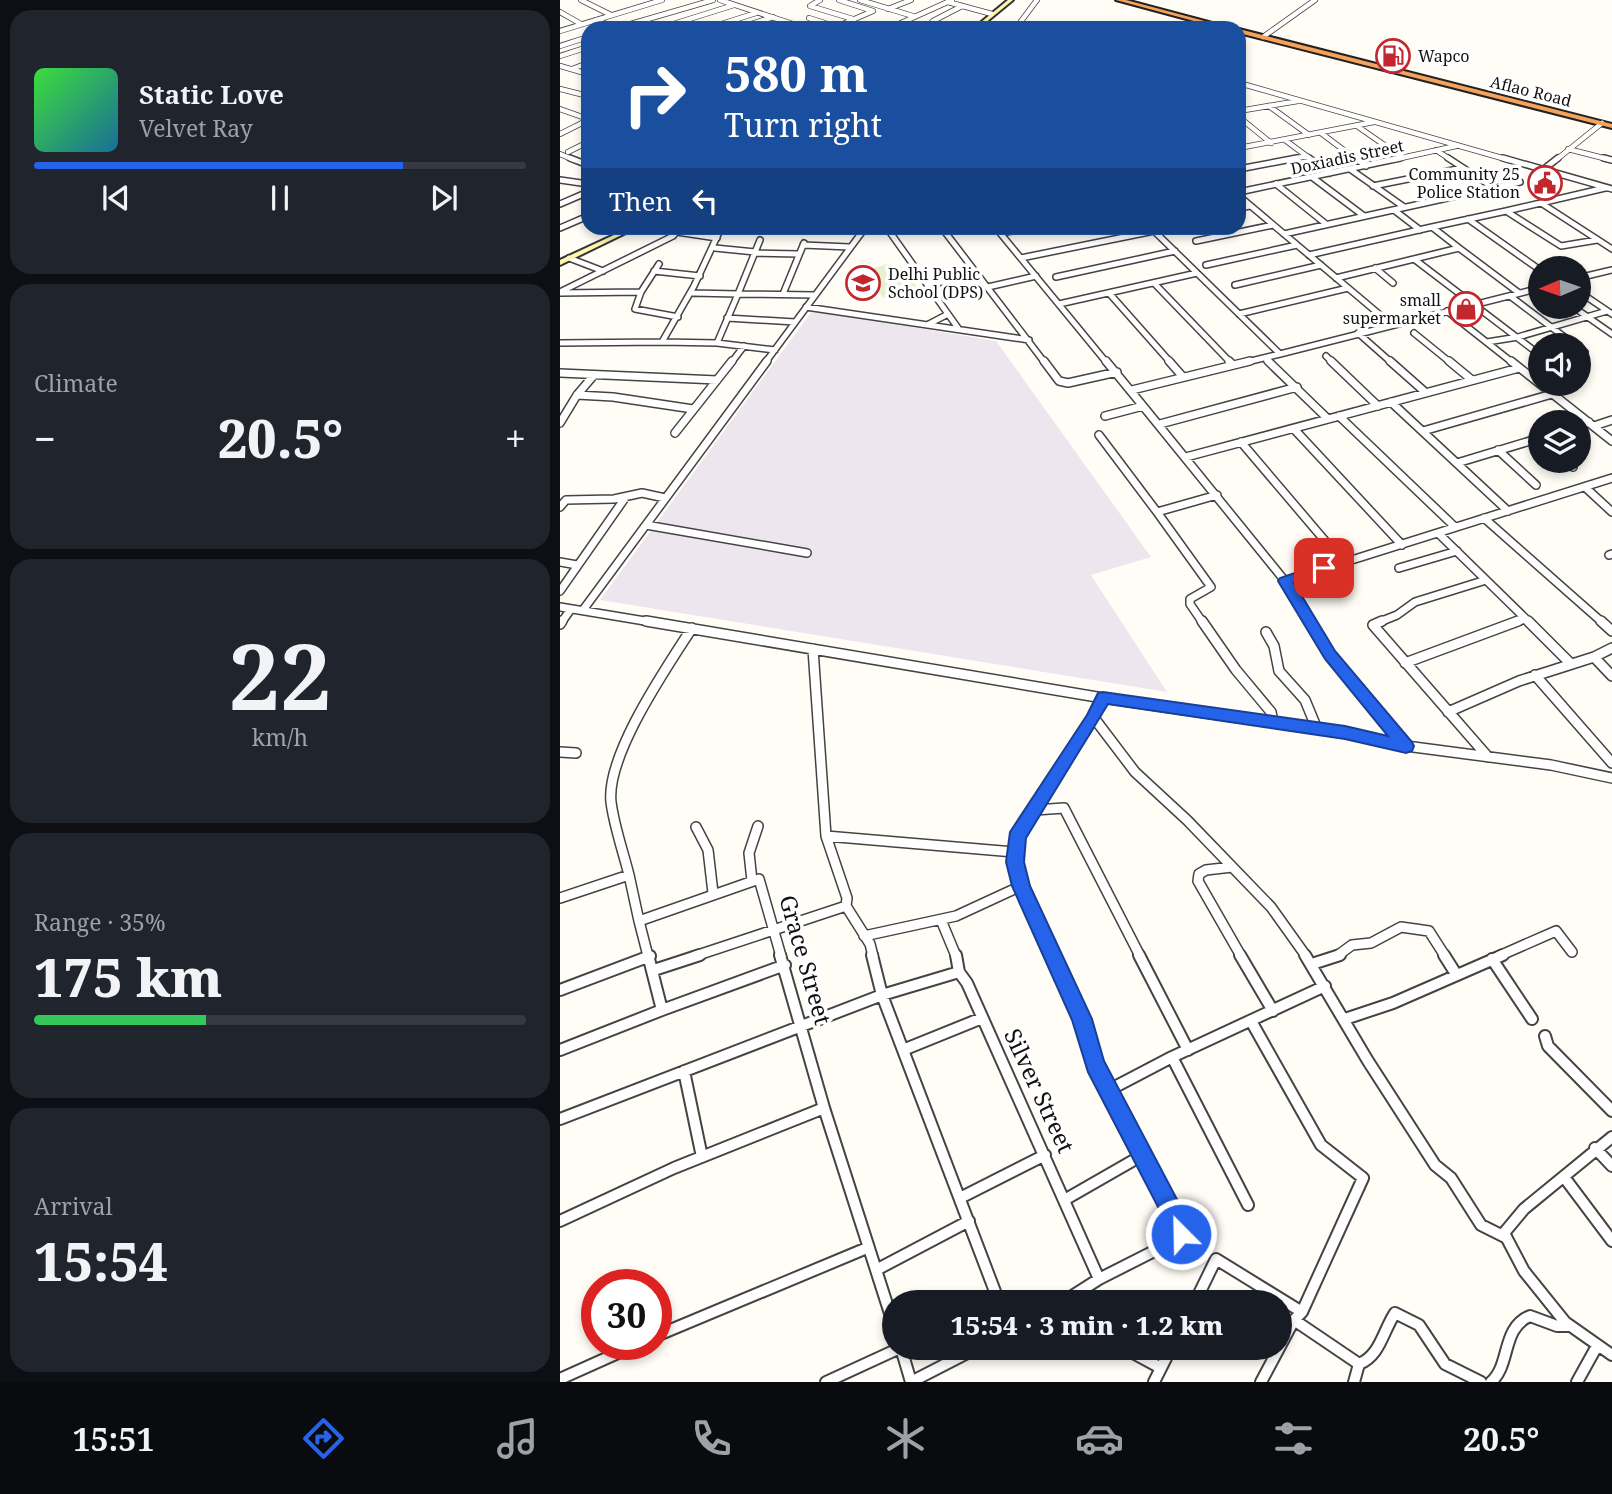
<!DOCTYPE html>
<meta charset="utf-8">
<style>
body{margin:0;font-family:"Noto Serif",serif;background:#20242c;color:#f1f3f6;height:100vh;display:flex;flex-direction:column;font-size:26px;white-space:nowrap}
*{box-sizing:border-box;margin:0}
p{font-size:23px;color:#9ea1a6}
.icon{flex:none;width:38px;height:38px;fill:none;stroke:currentColor;stroke-width:2;stroke-linecap:round;stroke-linejoin:round}
.map{position:relative;flex:1;overflow:hidden}
.panel{display:flex;flex-direction:column;gap:10px;padding:10px;background:#0d0f14;width:560px}
.panel>*{flex:none}
.banner{position:absolute;left:21px;top:21px;width:665px;height:214px;border-radius:21px;box-shadow:0 4px 10px #0003;background:#1a4fa0;color:#fff;overflow:hidden}
.needle{width:46px;rotate:268deg}
.buttons{position:absolute;left:968px;top:256px;display:grid;gap:14px}
.buttons a{display:grid;place-items:center;width:63px;height:63px;border-radius:50%;background:#171b24;box-shadow:0 4px 10px #0003;font-size:35px}
.speed{position:absolute;left:21px;top:1269px;display:flex;gap:14px;font-size:35px;font-weight:700;text-align:center}
.speed>*{display:grid;place-content:center;width:91px;height:91px;border-radius:50%;background:#171b24;box-shadow:0 4px 10px #0003;line-height:1}
.speed .limit{border:10px solid #d22;background:#fff;color:#111}
.pin{position:absolute;display:grid;place-items:center;width:60px;height:60px;color:#fff;margin:-30px;border-radius:14px;box-shadow:0 4px 10px #0006}
.me{position:absolute;width:77px;margin:-38px;rotate:337deg;stroke-linejoin:round;filter:drop-shadow(0 0 5px #0008)}
.turn{display:flex;align-items:center;gap:24px;height:147px;padding:0 28px;font-size:32px}
.turn .icon{width:91px;height:91px;stroke-width:2.5}
.turn b{display:block;font-size:49px;line-height:60px}
.then{display:flex;align-items:center;height:66px;padding:0 28px;background:#0003;gap:14px;font-size:26px}
.big{font-size:52px;font-weight:800;line-height:1.1}
.panel .tile{flex:1;display:flex;flex-direction:column;justify-content:center;gap:10px;min-width:0;padding:0 24px;border-radius:21px;background:#20242c}
.panel .dial{align-items:center;gap:0}
.dial b{font-size:91px;line-height:1}
.song{display:flex;align-items:center;gap:21px}
.cover{width:84px;height:84px;border-radius:10px;background:linear-gradient(135deg,hsl(120 70% 55%),hsl(200 70% 35%))}
.played{height:7px;border-radius:4px;background:linear-gradient(90deg,#2563eb 75%,#363941 75%)}
.keys{display:flex;justify-content:space-around;direction:ltr}
.heat{display:flex;justify-content:space-between;align-items:center;font-size:38px;direction:ltr}
.charge{height:10px;border-radius:5px;background:linear-gradient(90deg,#34c759 35%,#363941 0)}
.trip{position:absolute;left:322px;top:1290px;width:410px;height:70px;border-radius:35px;background:#171b24;box-shadow:0 4px 10px #0003;font-weight:800;line-height:70px;text-align:center}
.dock{display:flex;height:112px;justify-content:space-around;align-items:center;background:#090b0e;color:#9ea1a6}
.dock .icon{width:49px;height:49px}
.dock .selected{color:#2563eb}
.dock b{font-size:32px;color:#f1f3f6}
main{display:flex;flex:1;min-height:0}
.map>svg:first-child{display:block}
</style>
<main>
<section class="panel">
<div class="tile">
<div class="song"><i class="cover"></i><div><b>Static Love</b><p>Velvet Ray</p></div></div>
<div class="played"></div>
<div class="keys"><svg class="icon" aria-label="previous" viewBox="0 0 24 24"><path d="M18 5L8 12l10 7zM5 5v14"/></svg><svg class="icon" aria-label="pause" viewBox="0 0 24 24"><path d="M8 5v14M16 5v14"/></svg><svg class="icon" aria-label="next" viewBox="0 0 24 24"><path d="M6 5l10 7-10 7zM19 5v14"/></svg></div>
</div>
<div class="tile"><p>Climate</p>
<div class="heat"><a>−</a><b class="big">20.5°</b><a>+</a></div>
</div>
<div class="tile dial"><b>22</b><p>km/h</p></div>
<div class="tile"><p>Range · 35%</p><b class="big">175 km</b><div class="charge"></div></div>
<div class="tile"><p>Arrival</p><b class="big">15:54</b></div>
</section>
<div class="map">
<svg width="1052" height="1382" viewBox="0 0 1052 1382">
<rect width="100%" height="100%" fill="#fffdf5"/>
<path fill="#eee6ef" d="M252,311L436,341L591,557L531,575L607,692L40,600Z"/>
<path fill="#e6f2cf" d="M327,264L344,268L358,289L354,296L341,301L322,297L309,275L314,268Z"/>
<g fill="none" stroke-linecap="round" stroke-linejoin="round">
<g stroke="#444" stroke-width="6">
<path id="street-far4" d="M21,0L51,15
M160,0L245,28
M260,0L250,6L293,19
M279,0L313,11
M300,0L353,16
M388,2L432,14
M328,9L351,0
M0,12L21,24
M249,18L280,28
M36,20L57,28
M459,25L472,28
M104,27L174,5
M276,27L313,11
M57,28L153,0
M149,28L196,13
M179,28L213,17
M330,28L392,0
M366,28L373,21L402,6
M456,28L477,0
M0,31L102,0
M703,37L755,0
M0,46L28,37
M0,56L28,47
M0,66L28,74
M12,69L28,63
M679,83L949,160
M0,89L28,96
M709,106L749,135
M0,109L28,119
M679,111L738,101
M679,117L711,143
M797,126L843,158
M761,133L797,160
M0,134L28,120
M725,140L752,160
M679,148L814,122
M1008,149L1051,160
M876,150L891,160
M8,152L28,142
M0,154L14,160
M728,160L747,156
M832,160L896,146
M996,160L1042,123"/>
</g>
<g stroke="#444" stroke-width="8">
<path id="street-far3" d="M10,158L28,165
M749,158L770,173
M795,158L806,166
M888,158L934,188
M943,158L1052,189
M1044,158L1052,160
M679,169L737,158
M790,169L844,207
M984,169L998,158
M752,177L804,216
M0,180L28,184
M716,184L766,224
M813,186L903,168
M679,192L840,158
M679,196L832,325
M981,203L1052,249
M0,204L28,192
M679,208L690,206
M834,210L860,230
M946,211L1045,188
M908,219L980,270
M0,228L28,216
M327,228L388,314
M382,228L485,363
M436,228L547,363
M591,228L720,354L980,288
M303,230L329,231
M117,232L157,238
M441,233L468,228
M724,234L960,182
M200,240L178,294L255,295
M636,241L713,225
M243,245L290,247
M155,248L195,252
M899,248L872,227L946,211L1001,246L1037,240
M194,253L239,254
M749,255L872,227
M9,258L43,271
M461,258L594,231
M99,264L81,292L75,309L118,317
M646,265L737,245
M815,268L833,283
M94,271L140,276
M496,277L615,251
M776,278L854,259
M1018,278L1052,270
M594,283L671,363
M368,285L418,274
M675,285L761,265
M428,287L476,276
M1018,291L1052,314
M0,292L113,236L119,228
M0,293L81,292
M132,293L178,294L157,343L215,350
M549,293L611,363
M959,293L899,248L854,259L980,355
M223,294L244,243
M950,296L1015,345
M499,304L637,273
M1012,306L1052,334
M246,307L469,340
M887,311L953,363
M679,314L788,288
M167,318L235,322
M369,324L388,314L398,328
M798,333L832,363
M854,333L891,363
M927,342L958,337L1047,311
M0,343L102,342
M157,343L102,342L134,286L161,228
M1018,347L1025,352
M766,356L773,363
M705,358L710,363
M171,363L184,346
M205,363L305,228
M683,363L720,354"/>
</g>
<g stroke="#444" stroke-width="10">
<path id="street-far2" d="M484,361L499,381L508,383L557,372
M546,361L583,406
M609,361L623,377
M669,361L673,365
M708,361L768,419
M771,361L818,406
M830,361L865,392
M889,361L912,380
M951,361L1052,441
M0,373L157,380
M572,390L690,361
M17,395L53,397L133,409
M831,402L948,511
M545,416L583,406L725,581L1052,478
M779,416L895,527
M0,423L17,395L34,375
M600,424L737,387
M1018,426L1029,422
M1034,426L1052,420
M734,429L842,545
M863,431L992,394
M115,433L172,361
M539,435L597,512L657,495
M681,442L783,562
M938,450L976,485
M626,457L959,368
M1005,460L1013,467
M897,463L980,438
M1026,488L1052,512
M0,507L6,500L54,499L82,493L105,498
M597,512L651,587L630,599V604L643,623
M924,518L1043,623
M86,525L247,553
M878,533L970,623
M1049,555L1052,554
M0,562L17,565
M839,568L897,551
M725,581L751,623
M0,591L65,498
M0,607L97,623
M23,610L207,361
M1,623L11,609
M817,623L837,615L855,602L926,580
M954,623L965,619"/>
</g>
<g stroke="#444" stroke-width="12">
<path id="street-far1" d="M86,621L543,698L784,733L846,746L991,765L1052,778
M642,621L676,670L711,712L713,722
M750,621L770,655L846,746
M822,621L813,625L928,757
M968,621L1011,664
M1041,621L1052,631
M0,624L2,621
M706,632L714,646L719,671L745,700L757,729
M1034,657L1052,676
M845,663L958,621
M975,675L1052,763
M888,712L959,681L1034,657L1052,648
M534,718L575,772L628,821L711,907L746,956
M0,752L16,753
M475,810L504,808L580,956
M136,827L148,850L153,893
M266,836L454,852
M672,867L646,870L639,874L638,881L681,956
M69,875C63,851 54,826 51,802C46,755 107,667 132,628
M192,881L189,853L198,826
M0,898L69,875L79,921
M286,906L310,944L313,956
M381,920L396,956
M304,936L396,916L461,886
M88,956L79,921L199,879L221,956
M135,956L286,906L287,898L266,836L253,649
M493,956L461,886L455,862L457,837L534,718L543,698
M777,956L792,945L811,943L841,927L869,931L885,956
M939,956L996,931L1012,952"/>
</g>
<g stroke="#444" stroke-width="14">
<path id="street" d="M220,955L264,1108L334,1326
M312,955L322,995L439,1302
M396,955L399,972L407,983L539,1279
M492,955L522,1019L535,1065L571,1130L581,1156L506,1199
M579,955L628,1050
M680,955L713,1011
M745,955L808,1061L875,1165L891,1178L921,1225L945,1237
M884,955L896,974
M932,959L972,1019
M752,964L780,955
M94,970L140,955
M0,990L90,956
M102,1010L225,965
M785,1019L833,1003L943,955
M691,1021L761,1145L803,1178L742,1312L734,1320L701,1382
M985,1036L988,1046L1052,1111
M0,1050L102,1010L88,955
M343,1050L422,1018
M612,1057L688,1205
M124,1071L142,1157
M549,1090L612,1057L765,986
M0,1119L322,995L399,972
M1052,1137L964,1209L944,1233L964,1271L1005,1322L1052,1355
M1035,1148L1052,1166
M1004,1177L1052,1241
M400,1198L485,1155
M0,1221L114,1168L264,1108
M316,1270L409,1221
M503,1302L539,1279L618,1239L620,1226L581,1156
M635,1302L656,1259L742,1312
M734,1320L799,1364C820,1356 823,1331 835,1313L859,1325L885,1364L921,1382
M96,1336L307,1248
M341,1348L351,1382
M564,1348L601,1368L594,1382
M601,1368L611,1348
M0,1379L78,1344
M266,1382L340,1348
M351,1382L417,1348
M794,1382L799,1364
M931,1382C951,1365 941,1328 970,1316L997,1326H1009
M1017,1382L1037,1346"/>
</g>
<g stroke="#333" stroke-width="4">
<path id="secondary" d="M448,0H453L419,28H414Z
M69,228H76L0,265V260Z"/>
</g>
<g stroke="#222" stroke-width="4">
<path id="highway" d="M556,0H566L671,28H660Z
M679,29L1052,124V128L679,33Z"/>
</g>
<use href="#street-far4" stroke="#fff" stroke-width="4.5"/>
<use href="#street-far3" stroke="#fff" stroke-width="5"/>
<use href="#street-far2" stroke="#fff" stroke-width="7"/>
<use href="#street-far1" stroke="#fff" stroke-width="9"/>
<use href="#street" stroke="#fff" stroke-width="10"/>
<use href="#secondary" fill="#fff6b0" fill-rule="evenodd"/>
<use href="#highway" fill="#f5a25d" fill-rule="evenodd"/>
</g>
<path fill="#2563eb" stroke="#184099" stroke-width="2" d="M764,563L769,565L771,568L769,572L734,583L775,651L852,742L854,746L852,751L846,753L785,739L548,704L466,838L464,862L470,886L532,1019L544,1061L631,1226L629,1242L621,1246L613,1242L609,1228L528,1072L512,1020L452,886L446,862L450,832L527,715L538,693L543,692L785,726L828,736L765,659L718,581L720,578Z"/>
<defs>
<g id="fuel-ring" transform="scale(1.75)"><circle r="9.5" fill="#fff" stroke="#c4262e" stroke-width="1.5"/><path d="M-5.5-6h7V0h2V4h1.3V-2.5L3-4.5l.8-.8L6-3V5H2.5V1h-1V6h-7ZM-4.2-4.7v3.2H.2V-4.7Z" fill="#c4262e"/></g>
<g id="civic-ring" transform="scale(1.75)"><circle r="9.5" fill="#fff" stroke="#c4262e" stroke-width="1.5"/><path d="M-.6-6.5H3V-4.5H.6V-3L4-1V1h2V6H-6V1h2V-1L-.6-3ZM-1.2 2.5V6h2.4V2.5Z" fill="#c4262e"/></g>
<g id="school-ring" transform="scale(1.75)"><circle r="9.5" fill="#fff" stroke="#c4262e" stroke-width="1.5"/><path d="M0-5L7-2L0 1L-7-2ZM-4 1L0 2.5L4 1V4Q0 6-4 4Z" fill="#c4262e"/></g>
<g id="shop-ring" transform="scale(1.75)"><circle r="9.5" fill="#fff" stroke="#c4262e" stroke-width="1.5"/><path d="M-5-2.5h2.3a2.7 3.5 0 0 1 5.4 0H5L5.5 6h-11ZM-1.5-2.5h3a1.5 2.3 0 0 0-3 0Z" fill="#c4262e"/></g>
</defs>
<g fill-rule="evenodd">
<use href="#fuel-ring" x="833" y="56"/>
<use href="#civic-ring" x="985" y="183"/>
<use href="#school-ring" x="303" y="283"/>
<use href="#shop-ring" x="906" y="309"/>
</g>
<g text-anchor="middle" stroke-width="7" stroke-linejoin="round" paint-order="stroke">
<g font-size="16" fill="#111" stroke="#fff" text-anchor="start">
<text x="858" y="62">Wapco</text>
<text x="960" y="180" text-anchor="end">Community 25<tspan x="960" dy="18">Police Station</tspan></text>
<text x="328" y="280">Delhi Public<tspan x="328" dy="18">School (DPS)</tspan></text>
<text x="881" y="306" text-anchor="end">small<tspan x="881" dy="18">supermarket</tspan></text>
</g>
<g font-size="16" fill="#111" stroke="#fff">
<text transform="translate(971 91) rotate(14)" y="6">Aflao Road</text>
<text transform="translate(787 157) rotate(-12)" y="6">Doxiadis Street</text>
</g>
<g font-size="23" fill="#111" stroke="#fff">
<text transform="translate(245 960) rotate(74)" y="8">Grace Street</text>
<text transform="translate(479 1091) rotate(65)" y="8">Silver Street</text>
</g>
</g>
</svg>
<div class="buttons">
<a><svg class="needle" viewBox="-14 -14 28 28"><path d="M0-13l5 13h-10z" fill="#e53935"/><path d="M0 13l5-13h-10z" fill="#9ea1a6"/></svg></a>
<a><svg class="icon" aria-label="sound" viewBox="0 0 24 24"><path d="M4 9h4l5-4v14l-5-4H4zM17 9q2 3 0 6"/></svg></a>
<a><svg class="icon" aria-label="layers" viewBox="0 0 24 24"><path d="M12 4l9 5-9 5-9-5zM3 14l9 5 9-5"/></svg></a>
</div>
<div class="speed"><div class="limit">30</div></div>
<div class="pin" style="left:764px;top:568px;background:#d93025"><svg class="icon" aria-label="arrive" viewBox="0 0 24 24"><path d="M6 21V4h12l-3 4 3 4H6"/></svg></div>
<svg class="me" style="left:621px;top:1234px" viewBox="-20 -20 40 40"><circle r="17" fill="#2563eb" stroke="#fff" stroke-width="3"/><path d="M0-11L8 9 0 5-8 9z" fill="#fff"/></svg>
<div class="trip">15:54 · 3 min · 1.2 km</div>
<div class="banner">
<div class="turn"><svg class="icon" aria-label="right" viewBox="0 0 24 24"><path d="M7 20v-9h11M14 6l5 5-5 5"/></svg><div><b>580 m</b>Turn right</div></div>
<div class="then">Then<svg class="icon" aria-label="left" viewBox="0 0 24 24"><path d="M17 20v-9H6M10 6l-5 5 5 5"/></svg></div>
</div>
</div>
</main>
<nav class="dock">
<b>15:51</b>
<svg class="icon selected" aria-label="directions" viewBox="0 0 24 24"><path d="M12 3l9 9-9 9-9-9zM9 14v-3h6M13 9l2 2-2 2"/></svg>
<svg class="icon" aria-label="music" viewBox="0 0 24 24"><path d="M9 18V5l10-2v13"/><circle cx="6" cy="18" r="3"/><circle cx="16" cy="16" r="3"/></svg>
<svg class="icon" aria-label="phone" viewBox="0 0 24 24"><path d="M5 4h4l2 5-3 2q2 4 5 5l2-3 5 2v4C11 20 4 13 5 4z"/></svg>
<svg class="icon" aria-label="climate" viewBox="0 0 24 24"><path d="M12 3v18M4 7l16 10M4 17L20 7"/></svg>
<svg class="icon" aria-label="car" viewBox="0 0 24 24"><path d="M5 17H2v-5l4-1 3-4h7l3 4 3 1v5h-3M9 17h6M6 11h13"/><circle cx="7" cy="17" r="2"/><circle cx="17" cy="17" r="2"/></svg>
<svg class="icon" aria-label="filters" viewBox="0 0 24 24"><path d="M4 7h16M4 17h16"/><circle cx="9" cy="7" r="2"/><circle cx="15" cy="17" r="2"/></svg>
<b>20.5°</b>
</nav>
